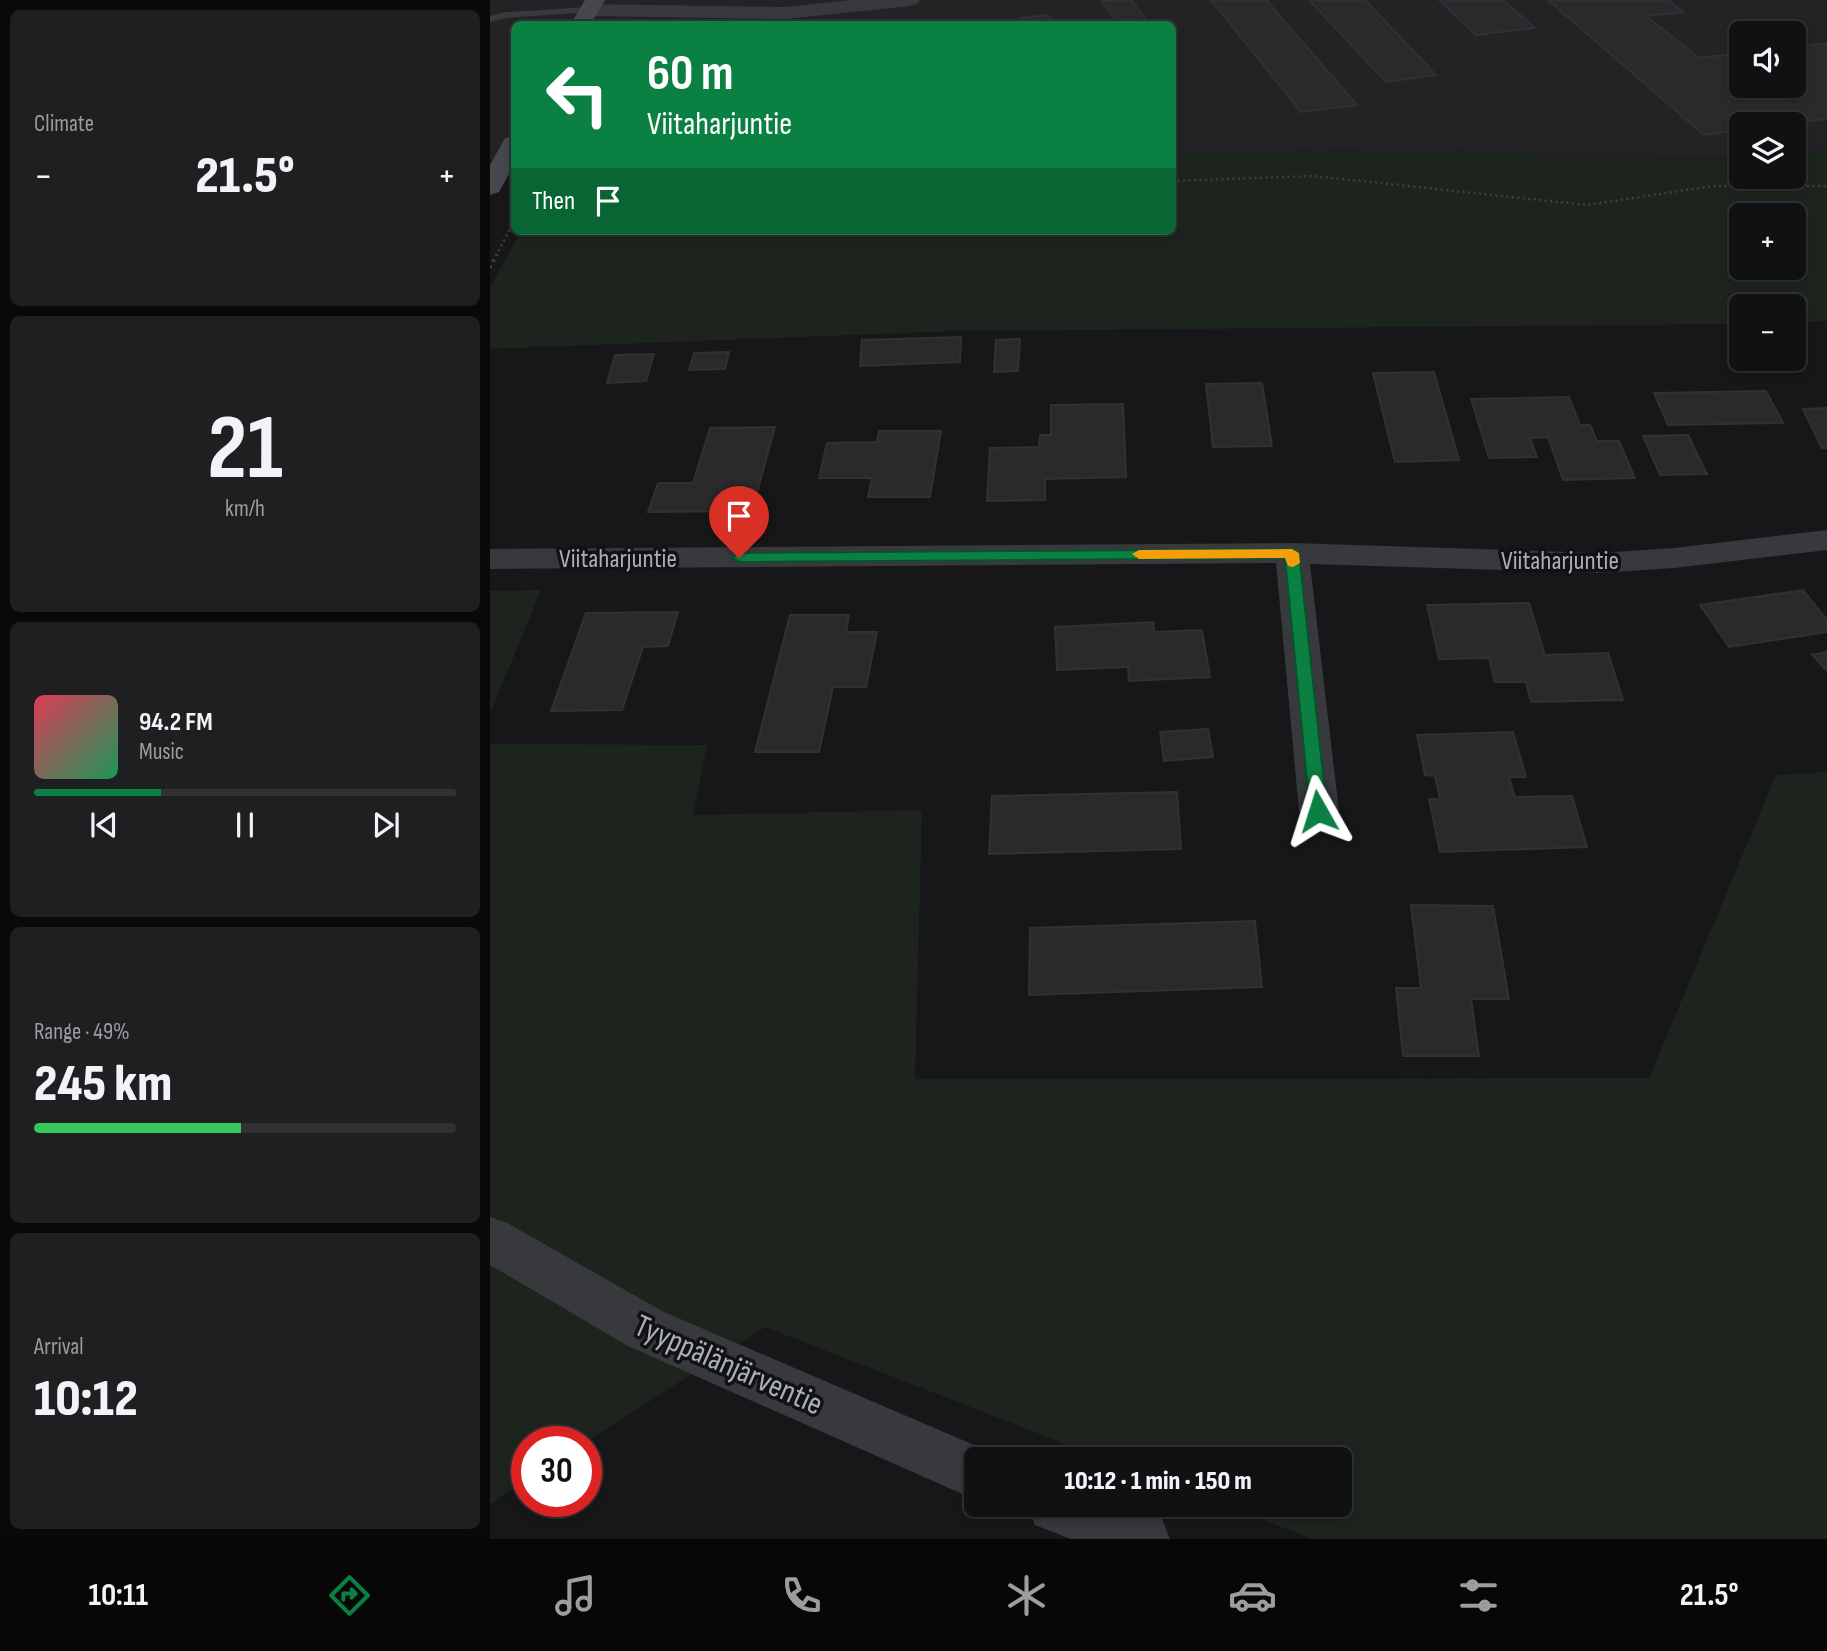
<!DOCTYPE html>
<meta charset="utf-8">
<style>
body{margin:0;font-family:"Sofia Sans Condensed",sans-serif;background:#1e1f21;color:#f1f3f6;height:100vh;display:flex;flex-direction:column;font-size:26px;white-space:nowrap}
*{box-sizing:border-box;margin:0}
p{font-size:23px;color:#9c9da0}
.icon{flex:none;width:38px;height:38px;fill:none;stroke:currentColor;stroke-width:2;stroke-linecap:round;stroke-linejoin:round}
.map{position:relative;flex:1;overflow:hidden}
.details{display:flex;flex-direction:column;gap:10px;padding:10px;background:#09090a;width:490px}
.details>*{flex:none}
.top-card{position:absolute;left:21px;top:21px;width:665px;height:214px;border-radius:10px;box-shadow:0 4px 10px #0003,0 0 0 2px #303133;background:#0b8043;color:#fff;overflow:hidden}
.buttons{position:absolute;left:1239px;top:21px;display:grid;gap:14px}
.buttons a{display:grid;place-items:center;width:77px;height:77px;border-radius:10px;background:#111113;box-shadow:0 4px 10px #0003,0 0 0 2px #303133;font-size:35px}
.speed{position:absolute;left:21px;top:1426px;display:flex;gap:14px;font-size:35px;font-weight:700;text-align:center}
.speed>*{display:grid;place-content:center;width:91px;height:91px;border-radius:50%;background:#111113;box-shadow:0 4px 10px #0003,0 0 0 2px #303133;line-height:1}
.speed .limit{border:10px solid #d22;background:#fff;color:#111}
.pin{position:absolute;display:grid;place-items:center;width:60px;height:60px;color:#fff;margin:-72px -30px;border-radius:50% 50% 50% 0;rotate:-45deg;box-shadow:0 0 7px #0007}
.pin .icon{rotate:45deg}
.me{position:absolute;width:77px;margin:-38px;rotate:354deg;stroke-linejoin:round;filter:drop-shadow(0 0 5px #0008)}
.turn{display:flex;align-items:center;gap:24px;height:147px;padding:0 21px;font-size:32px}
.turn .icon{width:91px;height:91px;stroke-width:2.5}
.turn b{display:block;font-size:49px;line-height:60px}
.then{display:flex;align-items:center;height:66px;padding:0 21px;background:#0003;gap:14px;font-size:26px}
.big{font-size:52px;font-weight:800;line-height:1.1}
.details .card{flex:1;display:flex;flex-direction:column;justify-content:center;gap:10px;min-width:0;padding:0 24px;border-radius:10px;background:#1e1f21}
.details .dial{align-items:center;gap:0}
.dial b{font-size:91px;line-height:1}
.song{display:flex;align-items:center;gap:21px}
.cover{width:84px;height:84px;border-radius:10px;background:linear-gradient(135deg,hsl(350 70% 55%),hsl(150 70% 35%))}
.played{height:7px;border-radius:4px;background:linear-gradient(90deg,#0b8043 30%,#303133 30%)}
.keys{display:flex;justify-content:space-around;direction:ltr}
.heat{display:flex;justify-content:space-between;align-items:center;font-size:38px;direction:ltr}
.charge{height:10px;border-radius:5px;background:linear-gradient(90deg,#34c759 49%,#303133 0)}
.trip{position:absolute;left:474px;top:1447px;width:388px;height:70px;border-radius:10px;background:#111113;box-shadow:0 4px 10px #0003,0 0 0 2px #303133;font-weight:800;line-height:70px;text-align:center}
.menu{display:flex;height:112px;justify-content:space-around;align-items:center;background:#070708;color:#9c9da0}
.menu .icon{width:49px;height:49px}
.menu .current{color:#0b8043}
.menu b{font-size:32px;color:#f1f3f6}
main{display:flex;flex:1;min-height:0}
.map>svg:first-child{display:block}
</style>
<main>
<section class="details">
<div class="card"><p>Climate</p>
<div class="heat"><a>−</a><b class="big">21.5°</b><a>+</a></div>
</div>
<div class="card dial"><b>21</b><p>km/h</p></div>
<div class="card">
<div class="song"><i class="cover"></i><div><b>94.2 FM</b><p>Music</p></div></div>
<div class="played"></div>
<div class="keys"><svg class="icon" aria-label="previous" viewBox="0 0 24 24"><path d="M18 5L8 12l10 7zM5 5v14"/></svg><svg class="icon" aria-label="pause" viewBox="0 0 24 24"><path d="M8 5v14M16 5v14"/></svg><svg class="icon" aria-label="next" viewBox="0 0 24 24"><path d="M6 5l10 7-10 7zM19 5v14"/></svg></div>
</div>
<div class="card"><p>Range · 49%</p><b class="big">245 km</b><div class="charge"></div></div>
<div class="card"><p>Arrival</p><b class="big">10:12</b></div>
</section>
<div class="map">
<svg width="1337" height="1539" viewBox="0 0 1337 1539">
<rect width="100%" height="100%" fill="#171719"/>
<path fill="#232326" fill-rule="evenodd" d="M0,0H1337V150L1304,154V124H1251V158L949,151L683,152L682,24H24V150L0,161ZM1251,33H1304V86H1251Z"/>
<path fill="#1d241d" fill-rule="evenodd" d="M1337,150V321L1304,323V306H1251V324L467,331L0,349V287L31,231H682L683,152L949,151L1251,158V177H1304V154ZM1251,215H1304V268H1251Z
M51,590L0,714V591Z
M0,744L217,745L203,815L432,810L425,1079L1159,1078L1286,775L1337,772V1539H823L734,1505H850V1460L614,1459L275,1327L96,1442H37V1480L0,1504Z"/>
<path fill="#2a2a2d" stroke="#313135" stroke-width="2" d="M641,0L659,24H628L612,1Z
M721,0H776L867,105L811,112Z
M819,0H875L946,75L896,82Z
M949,0H1013L1045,28L986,35Z
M1058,0H1178L1193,12L1156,16L1209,58L1251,53V86H1304V47L1337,43V119L1296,124H1251V130L1214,135Z
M558,15L564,24H535L531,18Z
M471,337L470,362L370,366L372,340Z
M530,339L528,371L504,372L506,340Z
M239,352L235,369L199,370L204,353Z
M164,354L156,381L117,383L125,355Z
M944,372L969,460L905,462L883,373Z
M772,383L782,446L723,447L716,384Z
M1276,391L1293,423L1178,425L1164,393Z
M1079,397L1090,425H1100L1107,441H1129L1145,478L1073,480L1058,437L1040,438L1047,457L999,458L981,399Z
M633,404L636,477L555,479V500L497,501L500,448L549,447L550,435H561V405Z
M1337,408V448H1332L1313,409Z
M285,427L262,511L158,512L168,483H203L220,428Z
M389,431H451L440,497H378L382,478H329L337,443L387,442Z
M1198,435L1217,474L1170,475L1153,436Z
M1313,590L1337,620V632L1239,647L1210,605Z
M1039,603L1055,655L1118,653L1133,700L1041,702L1036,682H1005L999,658L949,659L937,605Z
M188,612L178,646L153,647L132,710L61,711L96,613Z
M300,615H359L356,632H387L376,687H343L329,752H265Z
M663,622L664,632L712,630L720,677L639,681L638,667L567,670L565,627Z
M1337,652V671L1322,655Z
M718,729L723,757L674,761L670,732Z
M1023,732L1036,777H1019L1025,797L1082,796L1097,847L950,852L939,799H950L945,776L935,775L927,735Z
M687,792L691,849L499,854L502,796Z
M921,905L1003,906L1019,999H981L989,1056H913L906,988H931Z
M765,921L772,987L539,995L540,928Z"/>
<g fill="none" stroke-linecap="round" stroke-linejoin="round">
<path stroke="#3e4044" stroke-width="2.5" stroke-dasharray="2 3.5" stroke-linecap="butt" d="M682,181L823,176L1097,205L1223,186H1337
M6,256L24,221"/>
<path stroke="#3e4044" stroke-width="3.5" stroke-dasharray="2.5 4.5" stroke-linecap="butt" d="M0,268L7,254"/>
<path fill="#38393d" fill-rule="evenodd" d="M99,7L103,8V12L16,18L0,22V16L16,12Z"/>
<path fill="#38393d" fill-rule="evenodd" d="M360,0H430L427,4L420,6L296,19L99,16L92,14L89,10L92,6L99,4L296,7Z
M1337,530V550L1184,568L1109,573L820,564L849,811L843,821L829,825L815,821L809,811L786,563L0,569V549L802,543L1109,553L1184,548Z
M0,1217L17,1223L174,1312L505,1454L508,1460H486V1500L138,1346L0,1265Z
M537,1505H637L672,1519L680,1539H581L545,1525Z"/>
<path fill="#46484d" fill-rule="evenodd" d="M95,0H115L101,24H81Z
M24,136V165L9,192L0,195V165L15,138Z"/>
</g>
<path fill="#0b8043" stroke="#07532c" stroke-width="2" d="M802,549L809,553L837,811L828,817L820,811L795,558L249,562L242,558L249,553Z"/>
<path fill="#f59e0b" d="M802,549L809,553L810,563L803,567L798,566L795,558L649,559L642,554L649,550Z"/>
<g text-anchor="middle" stroke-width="7" stroke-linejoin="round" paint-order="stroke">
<g font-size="26" fill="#a9afb8" stroke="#121214">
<text x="128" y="567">Viitaharjuntie</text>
<text x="1070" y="569">Viitaharjuntie</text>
</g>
<g font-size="32" fill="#a9afb8" stroke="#121214">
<text transform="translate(239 1364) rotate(24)" y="11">Tyyppälänjärventie</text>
</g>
</g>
</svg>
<div class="buttons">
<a><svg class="icon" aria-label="sound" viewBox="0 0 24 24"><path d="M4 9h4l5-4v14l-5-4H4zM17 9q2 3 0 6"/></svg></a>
<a><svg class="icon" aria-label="layers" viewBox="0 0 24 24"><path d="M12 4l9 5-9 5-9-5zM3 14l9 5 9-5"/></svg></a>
<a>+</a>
<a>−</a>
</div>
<div class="speed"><div class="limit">30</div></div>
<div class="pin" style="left:249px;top:558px;background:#d93025"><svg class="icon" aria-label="arrive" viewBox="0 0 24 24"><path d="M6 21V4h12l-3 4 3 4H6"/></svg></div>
<svg class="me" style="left:828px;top:811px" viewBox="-20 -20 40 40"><path d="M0-17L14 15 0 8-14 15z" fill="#0b8043" stroke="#fff" stroke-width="4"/></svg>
<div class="trip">10:12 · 1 min · 150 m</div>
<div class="top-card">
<div class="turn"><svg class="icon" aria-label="left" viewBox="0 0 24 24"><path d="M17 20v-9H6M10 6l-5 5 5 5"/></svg><div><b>60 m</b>Viitaharjuntie</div></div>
<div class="then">Then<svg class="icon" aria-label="arrive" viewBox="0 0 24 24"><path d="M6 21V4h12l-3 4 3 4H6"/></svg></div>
</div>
</div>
</main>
<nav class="menu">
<b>10:11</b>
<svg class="icon current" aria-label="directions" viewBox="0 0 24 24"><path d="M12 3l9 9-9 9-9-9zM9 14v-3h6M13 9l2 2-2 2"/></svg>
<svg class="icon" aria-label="music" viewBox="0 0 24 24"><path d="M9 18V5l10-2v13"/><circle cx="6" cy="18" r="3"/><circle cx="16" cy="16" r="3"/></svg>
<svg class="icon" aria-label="phone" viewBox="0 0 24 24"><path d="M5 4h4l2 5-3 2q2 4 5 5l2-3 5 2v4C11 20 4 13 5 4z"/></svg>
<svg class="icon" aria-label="climate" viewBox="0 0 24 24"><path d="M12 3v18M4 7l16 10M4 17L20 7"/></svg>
<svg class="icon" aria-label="car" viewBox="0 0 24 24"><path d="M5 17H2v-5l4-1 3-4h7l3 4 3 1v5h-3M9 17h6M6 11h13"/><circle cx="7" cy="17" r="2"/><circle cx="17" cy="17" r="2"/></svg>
<svg class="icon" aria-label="filters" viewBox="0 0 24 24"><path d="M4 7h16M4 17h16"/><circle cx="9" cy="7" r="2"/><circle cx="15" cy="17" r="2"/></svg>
<b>21.5°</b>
</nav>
